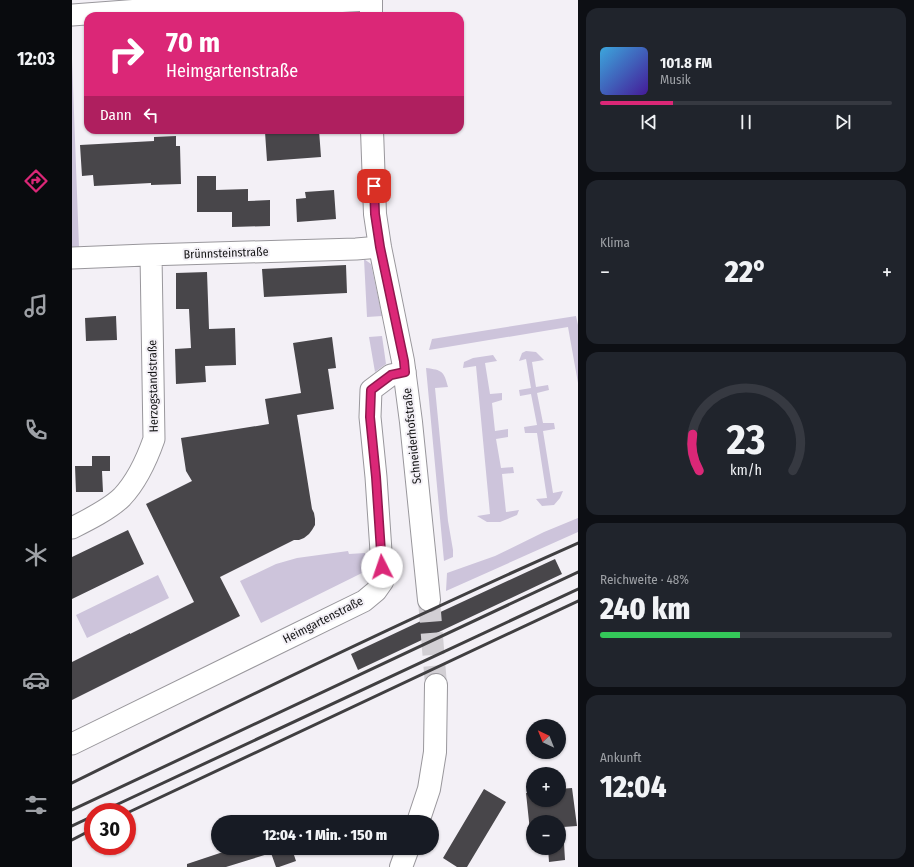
<!DOCTYPE html>
<html lang="de">
<meta charset="utf-8">
<style>
body{margin:0;font-family:"Fira Sans Condensed",sans-serif;background:#20242c;color:#f1f3f6;height:100vh;display:flex;flex-direction:column;font-size:15px;white-space:nowrap}
*{box-sizing:border-box;margin:0}
p{font-size:13px;color:#9ea1a6}
.icon{flex:none;width:22px;height:22px;fill:none;stroke:currentColor;stroke-width:2;stroke-linecap:round;stroke-linejoin:round}
.map{position:relative;flex:1;overflow:hidden}
.details{display:flex;flex-direction:column;gap:8px;padding:8px;background:#0d0f14;width:336px}
.details>*{flex:none}
.top-card{position:absolute;left:12px;top:12px;width:380px;height:122px;border-radius:12px;box-shadow:0 1px 3px #0004;background:#db2777;color:#fff;overflow:hidden}
.needle{width:26px;rotate:317deg}
.controls{position:absolute;left:454px;top:719px;display:grid;gap:8px}
.controls a{display:grid;place-items:center;width:40px;height:40px;border-radius:50%;background:#171b24;box-shadow:0 1px 3px #0004;font-size:20px}
.speed{position:absolute;left:12px;top:803px;display:flex;gap:8px;font-size:20px;font-weight:700;text-align:center}
.speed>*{display:grid;place-content:center;width:52px;height:52px;border-radius:50%;background:#171b24;box-shadow:0 1px 3px #0004;line-height:1}
.speed .limit{border:6px solid #d22;background:#fff;color:#111}
.pin{position:absolute;display:grid;place-items:center;width:34px;height:34px;color:#fff;margin:-17px;border-radius:8px;box-shadow:0 2px 6px #0006}
.me{position:absolute;width:44px;margin:-22px;rotate:356deg;stroke-linejoin:round;filter:drop-shadow(0 0 3px #0008)}
.turn{display:flex;align-items:center;gap:14px;height:84px;padding:0 16px;font-size:18px}
.turn .icon{width:52px;height:52px;stroke-width:2.5}
.turn b{display:block;font-size:28px;line-height:34px}
.then{display:flex;align-items:center;height:38px;padding:0 16px;background:#0003;gap:8px;font-size:15px}
.big{font-size:30px;font-weight:800;line-height:1.1}
.details .tile{flex:1;display:flex;flex-direction:column;justify-content:center;gap:6px;min-width:0;padding:0 14px;border-radius:12px;background:#20242c}
.details .dial{align-items:center;gap:0}
.dial svg{height:104px;overflow:visible;fill:none;stroke:#363941;stroke-width:7;stroke-linecap:round;text-anchor:middle}
.dial text{fill:#f1f3f6;stroke:none}
.song{display:flex;align-items:center;gap:12px}
.cover{width:48px;height:48px;border-radius:6px;background:linear-gradient(135deg,hsl(200 70% 55%),hsl(260 70% 35%))}
.played{height:4px;border-radius:2px;background:linear-gradient(90deg,#db2777 25%,#363941 25%)}
.keys{display:flex;justify-content:space-around;direction:ltr}
.heat{display:flex;justify-content:space-between;align-items:center;font-size:22px;direction:ltr}
.charge{height:6px;border-radius:3px;background:linear-gradient(90deg,#34c759 48%,#363941 0)}
.trip{position:absolute;left:139px;top:815px;width:228px;height:40px;border-radius:20px;background:#171b24;box-shadow:0 1px 3px #0004;font-weight:800;line-height:40px;text-align:center}
main{display:flex;flex:1;min-height:0}
.tabs{display:flex;flex-direction:column;width:72px;justify-content:space-around;align-items:center;background:#090b0e;color:#9ea1a6}
.tabs .icon{width:28px;height:28px}
.tabs .selected{color:#db2777}
.tabs b{font-size:18px;color:#f1f3f6}
.map>svg:first-child{display:block}
</style>
<main>
<nav class="tabs">
<b>12:03</b>
<svg class="icon selected" aria-label="directions" viewBox="0 0 24 24"><path d="M12 3l9 9-9 9-9-9zM9 14v-3h6M13 9l2 2-2 2"/></svg>
<svg class="icon" aria-label="music" viewBox="0 0 24 24"><path d="M9 18V5l10-2v13"/><circle cx="6" cy="18" r="3"/><circle cx="16" cy="16" r="3"/></svg>
<svg class="icon" aria-label="phone" viewBox="0 0 24 24"><path d="M5 4h4l2 5-3 2q2 4 5 5l2-3 5 2v4C11 20 4 13 5 4z"/></svg>
<svg class="icon" aria-label="climate" viewBox="0 0 24 24"><path d="M12 3v18M4 7l16 10M4 17L20 7"/></svg>
<svg class="icon" aria-label="car" viewBox="0 0 24 24"><path d="M5 17H2v-5l4-1 3-4h7l3 4 3 1v5h-3M9 17h6M6 11h13"/><circle cx="7" cy="17" r="2"/><circle cx="17" cy="17" r="2"/></svg>
<svg class="icon" aria-label="filters" viewBox="0 0 24 24"><path d="M4 7h16M4 17h16"/><circle cx="9" cy="7" r="2"/><circle cx="15" cy="17" r="2"/></svg>
</nav>
<div class="map">
<svg width="506" height="867" viewBox="0 0 506 867">
<rect width="100%" height="100%" fill="#f3f0f6"/>
<path fill="#cdc4db" d="M0,59L7,247H0Z
M292,259L299,264L310,316L295,317Z
M504,316L506,325V383L496,327L357,350L360,339Z
M310,336L314,364L303,372L297,337Z
M454,351L464,352L472,360L460,362L464,387L476,385L477,390L465,393L471,423H482L483,429L471,431L481,493L491,491L488,498L482,505L470,506L464,499L475,498L465,433H453L452,427L465,425L459,394L448,396L447,390L459,388L454,359L447,361L450,353Z
M421,355L425,361L413,363L418,394L430,393V400L420,403L423,431L436,429V437L424,439L429,468L441,467L442,473L430,474L434,512L447,510L445,515L428,522H415L405,516L418,514L404,366L391,368L392,362L401,358Z
M354,368C370,370 372,371 376,387L363,388L376,521L381,550V557L372,561Z
M506,518V532L374,591L375,573L423,556L472,532Z
M276,551L277,554L293,553L294,571L189,623L168,581L204,564L225,558Z
M86,575L97,598L15,638L4,615Z"/>
<path fill="#48464a" d="M219,130H247L249,157L195,161L193,132Z
M104,136V146H108L109,184L79,185V183L22,186L21,175L10,176L8,145L82,141V137Z
M125,176H144V190L176,189V201L198,200V226L160,227V212H125Z
M262,190L264,219L225,222L224,199L234,198L233,192Z
M274,265L275,293L192,297L190,269Z
M135,272L137,329L163,328L164,365L133,366L134,382L104,384L103,349L119,348L117,309H104V273Z
M44,316L45,340L14,341L13,318Z
M260,337L264,368L256,369L262,409L225,415L240,509L242,513L243,519V525L240,530L237,534L232,538L227,540H222L148,577L168,616L0,700V662L58,633V634L122,602L74,504L120,481L114,471L109,438L197,424L193,399L229,393L221,343Z
M20,456H38V471H30L31,492H4L3,466H20Z
M56,530L72,564L0,599V557Z
M483,559L490,574L286,670L279,654L349,621Z
M500,788L505,826L491,827L493,860L477,862L476,848H487V822H461V831H458L454,793L461,792V800H487V789Z
M412,789L434,802L395,867H385L371,858Z
M246,817L248,822H230Z
M153,848H244L222,855L224,861L207,867H204L199,853L154,867H115V864L154,851Z"/>
<g fill="none" stroke-linecap="round" stroke-linejoin="round">
<path stroke="#d2cfd4" stroke-width="22" stroke-dasharray="22 11" stroke-linecap="butt" d="M357,600L364,685"/>
<g stroke="#99979c" stroke-width="23">
<path id="minor" d="M0,15L81,9L191,6L296,0
M0,258L74,255L284,249L308,247
M0,528C16,520 38,509 50,497C65,481 75,459 82,439L79,255
M0,744L292,601L304,591L311,581L304,477L298,417L299,390L319,375L333,372"/>
</g>
<g stroke="#99979c" stroke-width="24">
<path id="tertiary" d="M299,0V16
M300,130L303,214L308,247L331,361L339,422L357,600
M346,822L357,789L363,752L364,685
M329,867L336,848"/>
</g>
<use href="#minor" stroke="#fff" stroke-width="21"/>
<use href="#tertiary" stroke="#fff" stroke-width="22"/>
<path stroke="#403f41" stroke-width="3" d="M0,783C167,700 335,619 506,543
M0,810L506,572
M29,812L506,589
M55,813L506,601
M0,826L21,816
M0,840L21,829"/>
</g>
<g fill="none" stroke-linecap="round" stroke-linejoin="round">
<g stroke="#8e194d" stroke-width="10">
<path id="route" d="M302,186L303,214L308,247L332,361L333,372L319,375L299,390L298,417L304,477L310,567"/>
</g>
<use href="#route" stroke="#db2777" stroke-width="7"/>
</g>
<g text-anchor="middle" stroke-width="4" stroke-linejoin="round" paint-order="stroke">
<g font-size="12" fill="#141415" stroke="#f3f0f6">
<text transform="translate(154 253) rotate(-2)" y="4">Brünnsteinstraße</text>
<text transform="translate(81 386) rotate(-91)" y="4">Herzogstandstraße</text>
<text transform="translate(340 436) rotate(-96)" y="4">Schneiderhofstraße</text>
<text transform="translate(251 620) rotate(-27)" y="4">Heimgartenstraße</text>
</g>
</g>
</svg>
<div class="controls">
<a><svg class="needle" viewBox="-14 -14 28 28"><path d="M0-13l5 13h-10z" fill="#e53935"/><path d="M0 13l5-13h-10z" fill="#9ea1a6"/></svg></a>
<a>+</a>
<a>−</a>
</div>
<div class="speed"><div class="limit">30</div></div>
<div class="pin" style="left:302px;top:186px;background:#d93025"><svg class="icon" aria-label="arrive" viewBox="0 0 24 24"><path d="M6 21V4h12l-3 4 3 4H6"/></svg></div>
<svg class="me" style="left:310px;top:567px" viewBox="-20 -20 40 40"><circle r="19" fill="#fff"/><path d="M0-13L10 11 0 6-10 11z" fill="#db2777"/></svg>
<div class="trip">12:04 · 1 Min. · 150 m</div>
<div class="top-card">
<div class="turn"><svg class="icon" aria-label="right" viewBox="0 0 24 24"><path d="M7 20v-9h11M14 6l5 5-5 5"/></svg><div><b>70 m</b>Heimgartenstraße</div></div>
<div class="then">Dann<svg class="icon" aria-label="left" viewBox="0 0 24 24"><path d="M17 20v-9H6M10 6l-5 5 5 5"/></svg></div>
</div>
</div>
<section class="details">
<div class="tile">
<div class="song"><i class="cover"></i><div><b>101.8 FM</b><p>Musik</p></div></div>
<div class="played"></div>
<div class="keys"><svg class="icon" aria-label="previous" viewBox="0 0 24 24"><path d="M18 5L8 12l10 7zM5 5v14"/></svg><svg class="icon" aria-label="pause" viewBox="0 0 24 24"><path d="M8 5v14M16 5v14"/></svg><svg class="icon" aria-label="next" viewBox="0 0 24 24"><path d="M6 5l10 7-10 7zM19 5v14"/></svg></div>
</div>
<div class="tile"><p>Klima</p>
<div class="heat"><a>−</a><b class="big">22°</b><a>+</a></div>
</div>
<div class="tile dial"><svg viewBox="0 0 100 80">
<path d="M14 69A42 42 0 1 1 86 69"/>
<path d="M14 69A42 42 0 0 1 9 41" stroke="#db2777"/>
<text x="50" y="56" font-size="32" font-weight="700">23</text>
<text x="50" y="72" font-size="11">km/h</text>
</svg></div>
<div class="tile"><p>Reichweite · 48%</p><b class="big">240 km</b><div class="charge"></div></div>
<div class="tile"><p>Ankunft</p><b class="big">12:04</b></div>
</section>
</main>
